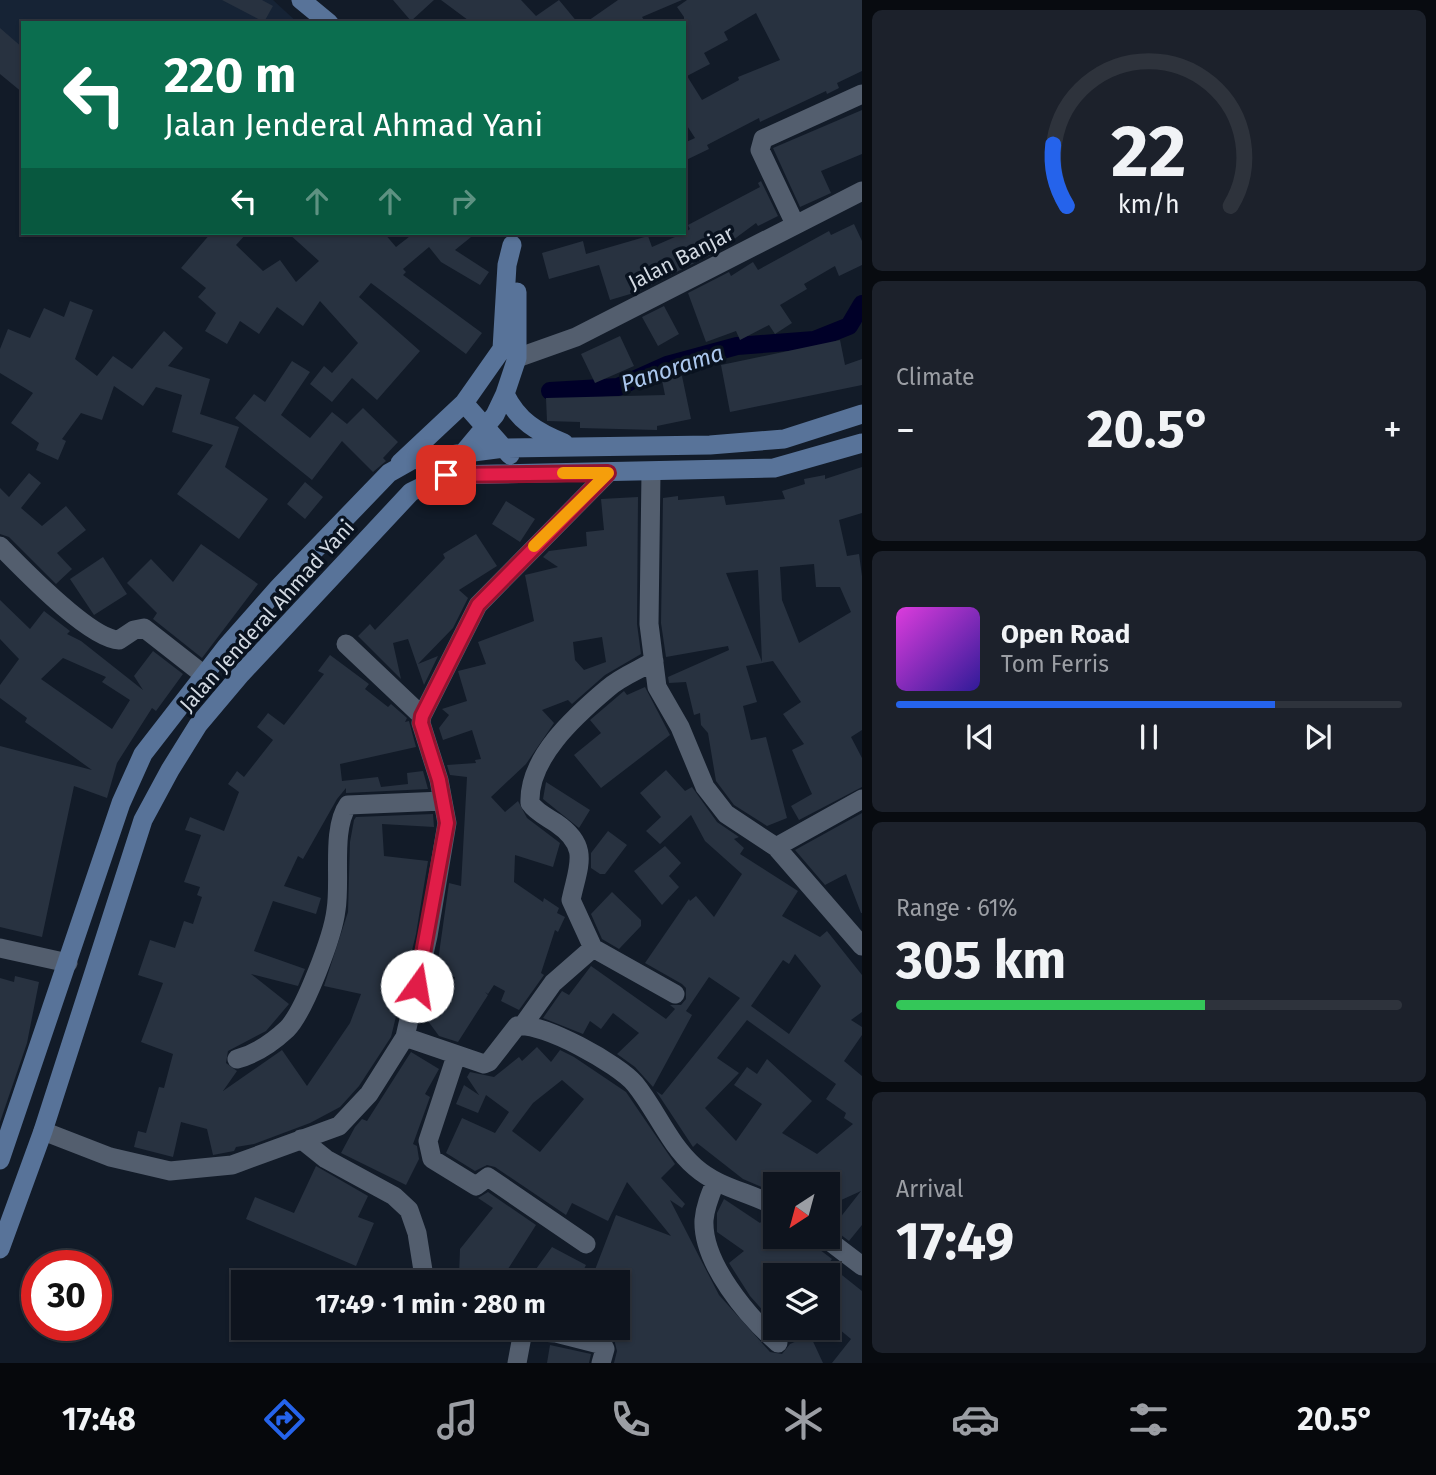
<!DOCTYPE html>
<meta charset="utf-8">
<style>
body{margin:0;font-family:"Fira Sans",sans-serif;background:#1c212b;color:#f1f3f6;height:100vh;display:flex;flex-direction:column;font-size:26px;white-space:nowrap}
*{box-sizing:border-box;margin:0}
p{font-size:23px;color:#9b9ea4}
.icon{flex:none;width:38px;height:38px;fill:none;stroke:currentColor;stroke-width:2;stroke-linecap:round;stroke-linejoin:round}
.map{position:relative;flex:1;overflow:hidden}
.sheet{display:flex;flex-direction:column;gap:10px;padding:10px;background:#080b10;width:574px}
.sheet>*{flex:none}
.hud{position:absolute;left:21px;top:21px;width:665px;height:214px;border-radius:0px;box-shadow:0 2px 5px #0004,0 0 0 2px #2e333c;background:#0b6e4f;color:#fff;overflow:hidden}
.needle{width:46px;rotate:216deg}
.buttons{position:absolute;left:763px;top:1172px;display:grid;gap:14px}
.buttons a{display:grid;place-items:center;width:77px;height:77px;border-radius:0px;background:#0e141e;box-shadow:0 2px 5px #0004,0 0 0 2px #2e333c;font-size:35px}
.speed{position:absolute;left:21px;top:1250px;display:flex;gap:14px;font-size:35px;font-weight:700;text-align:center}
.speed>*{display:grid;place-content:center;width:91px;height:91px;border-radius:50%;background:#0e141e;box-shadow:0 2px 5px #0004,0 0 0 2px #2e333c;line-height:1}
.speed .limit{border:10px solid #d22;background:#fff;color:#111}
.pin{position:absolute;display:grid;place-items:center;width:60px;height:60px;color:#fff;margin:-30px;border-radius:14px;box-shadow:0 4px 10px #0006}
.me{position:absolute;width:77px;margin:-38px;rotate:13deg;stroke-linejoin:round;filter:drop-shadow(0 0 5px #0008)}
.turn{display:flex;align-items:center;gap:24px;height:147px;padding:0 28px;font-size:32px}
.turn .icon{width:91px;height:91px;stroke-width:2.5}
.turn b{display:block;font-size:49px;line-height:60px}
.lanes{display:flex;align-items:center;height:66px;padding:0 28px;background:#0003;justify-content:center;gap:35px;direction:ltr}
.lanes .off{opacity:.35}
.big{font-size:52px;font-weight:700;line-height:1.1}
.sheet .widget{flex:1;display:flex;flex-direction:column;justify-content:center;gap:10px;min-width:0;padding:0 24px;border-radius:10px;background:#1c212b}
.sheet .dial{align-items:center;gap:0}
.dial svg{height:182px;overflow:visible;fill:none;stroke:#2e333c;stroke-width:7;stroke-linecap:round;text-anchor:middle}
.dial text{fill:#f1f3f6;stroke:none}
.song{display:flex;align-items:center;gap:21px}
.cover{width:84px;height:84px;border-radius:10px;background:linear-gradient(135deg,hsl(300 70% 55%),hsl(250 70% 35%))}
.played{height:7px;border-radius:4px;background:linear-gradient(90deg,#2563eb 75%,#2e333c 75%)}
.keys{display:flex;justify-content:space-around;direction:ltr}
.heat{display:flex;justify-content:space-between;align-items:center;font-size:38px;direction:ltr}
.charge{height:10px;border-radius:5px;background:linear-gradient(90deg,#34c759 61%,#2e333c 0)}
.trip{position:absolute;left:231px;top:1270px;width:399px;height:70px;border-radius:0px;background:#0e141e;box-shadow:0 2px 5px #0004,0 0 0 2px #2e333c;font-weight:700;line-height:70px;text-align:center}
.dock{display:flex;height:112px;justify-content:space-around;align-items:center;background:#06080c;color:#9b9ea4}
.dock .icon{width:49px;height:49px}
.dock .active{color:#2563eb}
.dock b{font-size:32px;color:#f1f3f6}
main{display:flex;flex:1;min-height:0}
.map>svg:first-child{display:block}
</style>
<main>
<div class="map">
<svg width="862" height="1363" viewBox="0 0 862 1363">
<rect width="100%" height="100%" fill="#121b28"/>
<path fill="#162335" d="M0,0H273L298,23H23V88L0,64Z"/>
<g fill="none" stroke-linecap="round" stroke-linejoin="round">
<path stroke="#000028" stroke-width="18" d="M550,391L618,387L667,365L737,346L814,340L849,326L862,304"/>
</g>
<path fill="#283240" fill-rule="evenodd" d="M222,0H262L273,6L264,22Z
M393,0H434L411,21Z
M441,0H521L536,16L559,0L578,23H472Z
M618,0H682L642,17L646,23H585Z
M687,0H862V71L837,83L839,88L827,94L826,91L760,122L759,118L707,145L709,149L684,161V143L695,138L684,121V17L677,7ZM756,13L780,60L738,77L739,80L702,100L687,76L710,64L704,53L728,40L724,32Z
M0,28L23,48V93L0,74Z
M862,110V154L821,171L831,193L800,207L773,148Z
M761,181L778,216L758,226L756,223L718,251L637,292L610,300L599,265L549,279L542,253L583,241L586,254L648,236L652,247L684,233L690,229L688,225L760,187L758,183Z
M854,224L862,241V265L839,276L835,266L804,284L807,289L780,305L792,323L775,334L769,325L740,340L736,331L706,342L688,293L729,272L731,276L753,262L758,270L829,231L831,235Z
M211,233H247L236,245L263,271L280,260L296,282L319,261L288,233H384L396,247L414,233H476L455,250L489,272L480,285L441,262L429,247L403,269L406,272L403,275L482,333L466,354L371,283L359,297L420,351L377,400L352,378L332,402L310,384L324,366L332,373L358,343L320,301L303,326L277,307L259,334L240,321L227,344L205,331L216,313L198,297L206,288L181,268Z
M70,301L93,310L75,359L97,376L113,356L132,369L164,331L183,348L168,366L210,379L200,414L239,427L225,467L268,499L239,539L177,494L213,445L172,432L182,395L156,387L143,406L114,386L102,420L81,413L62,439L66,441L58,460L36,450L39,443L11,423L33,393L0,373V349L8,329L30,338L44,308L64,317Z
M664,306L679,334L658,346L642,317Z
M620,336L634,366L595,383L581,354Z
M840,340L845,365L862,359V385L730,412L721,365Z
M292,361L310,372L281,415L310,438L332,412L347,424L363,408L398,442L383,458L386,461L373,472L342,441L312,480L235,418L254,394L265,402Z
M682,376L691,419L657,426V430L580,428V422L547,421L546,398L665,395L662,380Z
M862,467V513L839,520L847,556L859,554L862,576V730L851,737L862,758V787L799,820L791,806L812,794L792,750L804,744L783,714L801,702L773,661L746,666L757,702L743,706L751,740L766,737L787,818L767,826L734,805L716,781L708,733L701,725L700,713L694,715L686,682L669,683L668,677L729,650L728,646L666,657L661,623L663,498L678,496V500L724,496L726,505L785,499L782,491L805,484L804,479L825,475V479ZM814,564L816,587H840L851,612L799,643L782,600L780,567ZM758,570L762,662L726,573Z
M29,473L41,483L21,508L42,526L66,506L86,530L57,553L72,569L56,584L9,537L0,534V488L9,497Z
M305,482L323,497L305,519L287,504Z
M638,497L637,624L641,654L605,675L572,704L568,700L542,710L554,723L526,764L491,797L505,812L518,801L527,818L560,843L553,867L515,855L514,882L543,902L544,898L559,908L557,913L565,917L558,932L555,930L541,973L544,975L519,1010L501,1001L505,991L494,985L488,994L485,992L488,995L458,1042L439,1036L425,1017L450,1000L455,977L436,975L449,883L461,886L467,777L450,775L447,765L476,763L475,760L481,759L472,730L443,740L439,728L449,715L442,709L467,701L458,671L486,664L478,642L534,621L525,575L558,567L543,557L549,551L587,546L586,532L604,530L601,499ZM602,637L606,662L584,670L575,660L573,642Z
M506,501L535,519L520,542L492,524Z
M476,534L497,566L459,590L468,598L453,628L418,664L438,656L424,685L408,639L393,643L401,679L358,636L370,624L375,630L445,558L443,554Z
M201,544L258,584L202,658L153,619L157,613L127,583L151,559L173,582Z
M103,557L127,594L94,615L70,579Z
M0,600L30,629L44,611L70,631L67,634L81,641L143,690L134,676L153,651L183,674L156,711L152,708L117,763L107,798L74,786L42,937L0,927V746L92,770L25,722L27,718L0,698V685L19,659L0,639ZM63,658L106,677L102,682L130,700L112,729L41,679Z
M330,655L369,684L365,689L388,707L391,704L407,718L405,722L409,721L416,747L340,764L342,781L378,777L381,787L408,784L407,773L423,771L428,789L346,793V788L337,799L303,859L298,856L284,886L321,898L316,914L273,901L254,951L305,969L298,986L251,974L289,1004L266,1031L228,1051L226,1063L237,1071L223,1091L282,1050L307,1086L350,1023L361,994L324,986L348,912L350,842L354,820L356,817L433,814L434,827L382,824L384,856L428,861L416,934L391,1037L359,1086L340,1107L310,1123L254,1144L236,1147L234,1151L213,1155L207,1129L181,1122L173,1157L134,1147L138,1131L146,1133L159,1087L164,1088L173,1054L141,1042L163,983L138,975L150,940L175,948L184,921L193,924L202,897L197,895L200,887L184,882L201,835L185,830L190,817L224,831L239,792L228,784L237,771L244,777L273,740L257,727L268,713L284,725L324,674L318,671Z
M645,687L670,735L601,788L574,755L601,733L590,720L624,691L627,695Z
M666,770L685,791L692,787L717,822L739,837L734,839L744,848L740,854L798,891L782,916L820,937L827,931L862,975V1012L851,1020L862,1027V1035L844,1061L862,1076V1225L849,1241L832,1228L861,1191L828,1206V1185H775L773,1192L743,1179L697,1143L693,1147L656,1091L662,1095L740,998L709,977L686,1011L692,1015L653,1087L635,1067L617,1054L639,1033L613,1013L601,1029L590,1021L583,1034L543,1018L562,991L569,995L591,966L666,1019L675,1009L670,1005H681L686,999V988L682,984L645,963L689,899L690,901L696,896L714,917L742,874L705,841L691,815L660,844L646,831L661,817L640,793ZM795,954L821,986L789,1034L751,1006L783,960L789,964ZM747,1020L836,1084L826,1099L846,1113L844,1118L853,1124L817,1154L782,1133L812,1101L767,1059L757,1074L747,1067L734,1085L762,1104L736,1141L705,1108L739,1073L717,1058Z
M546,782L590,810L579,828L543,799Z
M862,813V913H861L846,874L825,885L795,850Z
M608,831L627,845L605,874H600L591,868V853Z
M665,846L681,863L669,876L679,887L662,905L634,871Z
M612,892L641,920V926L619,949L602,939L591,914Z
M15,976L39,982L27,1043L0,1122V978L14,982Z
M537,1047L551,1062L560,1050L574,1057L626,1092L675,1164L661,1178L685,1204L682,1208L670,1200L719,1295L770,1352L782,1354L790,1344L810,1335L823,1363H614L617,1351L614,1339L607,1333L587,1328H618V1278L593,1275L616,1215L671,1236L627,1182L608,1221L572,1203L566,1215L495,1167L487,1165L475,1171L446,1153L462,1118L495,1133L509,1112L486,1095L478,1113L456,1104L464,1085L479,1095L467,1077L470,1072L494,1077L519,1057L522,1061ZM562,1080L584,1099L540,1152L512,1131L533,1103Z
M411,1052L439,1069L425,1094L430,1097L413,1144L417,1146L419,1159L406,1185L341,1153L355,1127L362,1119L367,1121Z
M316,1166L368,1196L358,1217L374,1223L356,1266L246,1219L255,1197L294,1213Z
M488,1192L536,1225L499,1283H467L459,1277L460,1249L493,1208L478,1198Z
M724,1199L760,1223L767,1216L775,1223V1237H803L832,1259L828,1264L862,1291V1363H832L851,1339L828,1320V1276H775V1324L750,1296L729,1263L744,1251L717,1232V1213Z
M552,1247L586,1265L577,1283H564L536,1269Z
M550,1345L591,1354L589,1363H547Z"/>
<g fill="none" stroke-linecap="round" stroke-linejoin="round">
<path stroke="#535e6e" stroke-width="19" d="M795,224L760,150L763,139L862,94
M517,358L576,337L862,191
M651,472L649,624L657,687L680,727L705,787L726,814L776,847L862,946
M0,546C22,568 89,639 119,640L134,630L144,628L204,675
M346,644L422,716
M654,661C639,670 620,677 607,689C575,716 528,758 530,803C536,812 547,817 556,823C591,847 578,866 571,900L593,948L675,994
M776,847L862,799
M0,948L68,963
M523,1025L553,983L593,948
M405,1037L484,1064L489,1062L517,1026C543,1022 618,1064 635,1084C657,1111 668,1143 695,1167C719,1188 746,1191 775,1206
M456,1056L428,1141L432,1159L476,1186L488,1177L586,1244
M237,1059C256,1054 272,1043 287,1029C304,1012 333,936 336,910C341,880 331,829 348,805L443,801
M43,1131L110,1157L170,1171L232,1165L339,1126L369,1094L405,1037L428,936L447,823L439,780L421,723L422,716L478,605L608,473
M301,1139L326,1159L394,1196L409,1210L417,1233L425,1283
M715,1183C710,1195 705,1207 704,1220C702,1263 748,1317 778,1343
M824,1237L862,1266
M495,1328L523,1331L517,1363
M523,1331L556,1333L603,1345L605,1349L601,1363"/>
<path stroke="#587399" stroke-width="19" d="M301,0L329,23
M517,292V358L505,394C518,421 537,432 564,443
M464,403L510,455
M459,458L495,415L505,394
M400,463L464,403L502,349L507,265L512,245
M0,1160L121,803L143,754L226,647L279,587L389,473L412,460L504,448L710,445L784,439L862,414
M0,1249L43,1131L143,820L170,770L198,725L241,674L411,492L446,475L774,468L862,443"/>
</g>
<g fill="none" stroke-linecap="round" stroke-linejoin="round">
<g stroke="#92132f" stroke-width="18">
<path id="route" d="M417,986L447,823L439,780L421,723L422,716L478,605L608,473L446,475"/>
</g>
<use href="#route" stroke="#e11d48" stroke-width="12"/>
<path stroke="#f59e0b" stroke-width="12" d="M534,546L608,473H563"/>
</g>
<g text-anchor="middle" stroke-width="7" stroke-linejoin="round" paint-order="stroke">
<g font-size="21" fill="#d2d9e2" stroke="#09121f">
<text transform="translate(681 258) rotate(-27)" y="7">Jalan Banjar</text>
<text transform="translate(267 616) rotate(-48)" y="7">Jalan Jenderal Ahmad Yani</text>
</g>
<g font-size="23" font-style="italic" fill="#abc7ed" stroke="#09121f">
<text transform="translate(672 368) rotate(-18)" y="8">Panorama</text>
</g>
</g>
</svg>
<div class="buttons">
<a><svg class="needle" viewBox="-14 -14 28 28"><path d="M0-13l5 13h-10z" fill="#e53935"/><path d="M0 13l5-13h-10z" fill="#9b9ea4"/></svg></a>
<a><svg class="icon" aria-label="layers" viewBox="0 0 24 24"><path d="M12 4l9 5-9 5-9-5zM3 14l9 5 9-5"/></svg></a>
</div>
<div class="speed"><div class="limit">30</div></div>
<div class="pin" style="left:446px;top:475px;background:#d93025"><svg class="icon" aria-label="arrive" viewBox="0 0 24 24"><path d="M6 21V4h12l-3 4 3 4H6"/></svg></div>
<svg class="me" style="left:417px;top:986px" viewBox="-20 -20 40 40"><circle r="19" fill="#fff"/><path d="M0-13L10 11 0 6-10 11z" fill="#e11d48"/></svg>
<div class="trip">17:49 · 1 min · 280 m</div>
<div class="hud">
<div class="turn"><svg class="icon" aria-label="left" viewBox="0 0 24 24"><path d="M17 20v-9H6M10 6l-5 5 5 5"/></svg><div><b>220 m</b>Jalan Jenderal Ahmad Yani</div></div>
<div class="lanes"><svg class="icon" aria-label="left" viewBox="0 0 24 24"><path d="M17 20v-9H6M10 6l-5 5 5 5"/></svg><svg class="icon off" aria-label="ahead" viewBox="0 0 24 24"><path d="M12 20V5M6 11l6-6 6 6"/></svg><svg class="icon off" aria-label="ahead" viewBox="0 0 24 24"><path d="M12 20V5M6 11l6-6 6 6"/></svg><svg class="icon off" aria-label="right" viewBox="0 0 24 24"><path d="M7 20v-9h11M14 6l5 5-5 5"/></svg></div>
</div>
</div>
<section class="sheet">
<div class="widget dial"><svg viewBox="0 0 100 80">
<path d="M14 69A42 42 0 1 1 86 69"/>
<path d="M14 69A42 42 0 0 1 8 42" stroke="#2563eb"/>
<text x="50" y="56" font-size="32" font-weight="700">22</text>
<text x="50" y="72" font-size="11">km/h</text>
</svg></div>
<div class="widget"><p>Climate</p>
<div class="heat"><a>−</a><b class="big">20.5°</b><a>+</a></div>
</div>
<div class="widget">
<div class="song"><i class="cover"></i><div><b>Open Road</b><p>Tom Ferris</p></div></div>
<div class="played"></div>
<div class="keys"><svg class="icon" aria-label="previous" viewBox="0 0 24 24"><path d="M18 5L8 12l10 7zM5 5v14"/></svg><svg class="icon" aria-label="pause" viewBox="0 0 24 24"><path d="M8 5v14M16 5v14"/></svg><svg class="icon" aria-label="next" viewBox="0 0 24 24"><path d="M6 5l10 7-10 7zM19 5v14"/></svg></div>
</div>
<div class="widget"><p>Range · 61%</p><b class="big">305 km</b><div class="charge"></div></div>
<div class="widget"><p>Arrival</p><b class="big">17:49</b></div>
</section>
</main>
<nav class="dock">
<b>17:48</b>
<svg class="icon active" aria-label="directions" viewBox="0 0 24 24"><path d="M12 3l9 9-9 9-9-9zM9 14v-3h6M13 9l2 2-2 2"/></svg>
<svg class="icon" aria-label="music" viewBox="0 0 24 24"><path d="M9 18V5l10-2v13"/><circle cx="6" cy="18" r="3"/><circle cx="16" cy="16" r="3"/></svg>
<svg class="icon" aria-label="phone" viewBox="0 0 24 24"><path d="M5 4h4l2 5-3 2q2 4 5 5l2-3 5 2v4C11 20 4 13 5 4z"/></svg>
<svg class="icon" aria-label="climate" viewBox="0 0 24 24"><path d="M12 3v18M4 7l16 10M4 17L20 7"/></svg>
<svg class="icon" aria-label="car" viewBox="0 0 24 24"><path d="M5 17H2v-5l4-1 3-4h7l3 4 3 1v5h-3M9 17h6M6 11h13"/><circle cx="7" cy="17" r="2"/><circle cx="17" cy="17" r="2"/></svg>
<svg class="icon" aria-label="filters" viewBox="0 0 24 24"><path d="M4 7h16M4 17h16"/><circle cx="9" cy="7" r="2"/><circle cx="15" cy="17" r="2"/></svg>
<b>20.5°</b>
</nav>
